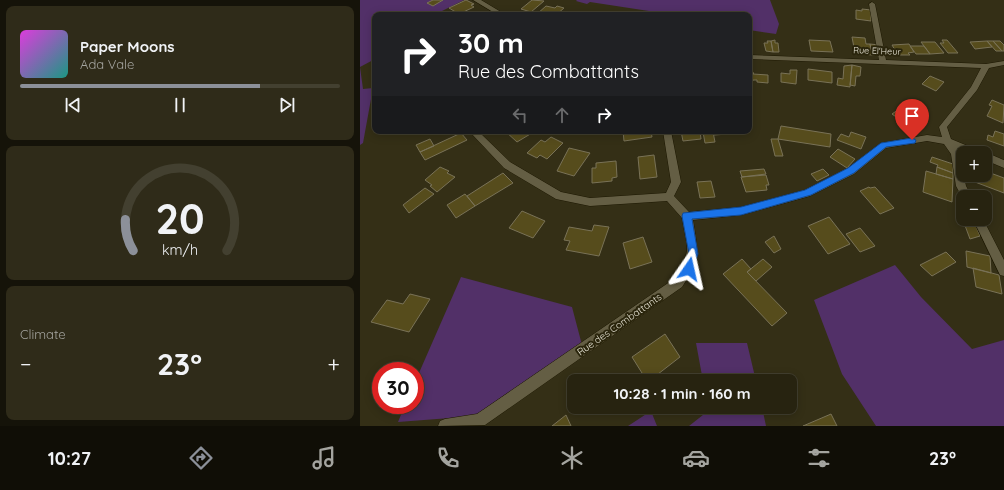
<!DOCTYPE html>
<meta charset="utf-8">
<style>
body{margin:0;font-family:Quicksand,sans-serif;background:#2f2b19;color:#f1f3f6;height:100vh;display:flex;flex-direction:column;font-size:15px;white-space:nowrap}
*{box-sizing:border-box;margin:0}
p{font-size:13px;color:#a4a49f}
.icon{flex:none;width:22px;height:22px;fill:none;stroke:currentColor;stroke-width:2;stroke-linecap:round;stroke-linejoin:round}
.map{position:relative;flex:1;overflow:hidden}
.panel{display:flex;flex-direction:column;gap:6px;padding:6px;background:#151309;width:360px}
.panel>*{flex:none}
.guide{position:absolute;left:12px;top:12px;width:380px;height:122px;border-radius:8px;box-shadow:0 2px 10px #0003,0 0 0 1px #434030;background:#202124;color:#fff;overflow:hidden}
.tools{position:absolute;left:596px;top:146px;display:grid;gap:8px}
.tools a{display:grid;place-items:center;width:36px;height:36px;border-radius:8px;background:#272310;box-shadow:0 2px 10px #0003,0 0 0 1px #434030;font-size:20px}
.speed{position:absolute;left:12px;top:362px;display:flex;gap:8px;font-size:20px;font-weight:700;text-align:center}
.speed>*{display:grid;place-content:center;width:52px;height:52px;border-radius:50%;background:#272310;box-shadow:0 2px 10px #0003,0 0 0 1px #434030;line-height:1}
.speed .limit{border:6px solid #d22;background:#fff;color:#111}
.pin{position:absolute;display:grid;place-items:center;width:34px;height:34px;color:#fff;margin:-41px -17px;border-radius:50% 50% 50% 0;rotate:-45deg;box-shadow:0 0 4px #0007}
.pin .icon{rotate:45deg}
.me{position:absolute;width:44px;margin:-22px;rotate:11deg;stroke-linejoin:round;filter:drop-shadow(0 0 3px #0008)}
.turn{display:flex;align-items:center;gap:14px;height:84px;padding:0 20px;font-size:18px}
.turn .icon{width:52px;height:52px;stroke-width:2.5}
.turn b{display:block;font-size:28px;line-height:34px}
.lanes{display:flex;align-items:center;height:38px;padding:0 20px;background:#0003;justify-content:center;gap:20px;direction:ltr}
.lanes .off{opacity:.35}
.big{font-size:30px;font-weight:700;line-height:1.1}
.panel .widget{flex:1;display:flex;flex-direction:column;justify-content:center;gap:6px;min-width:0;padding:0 14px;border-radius:8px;background:#2f2b19}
.panel .dial{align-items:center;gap:0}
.dial svg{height:104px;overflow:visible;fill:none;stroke:#434030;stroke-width:7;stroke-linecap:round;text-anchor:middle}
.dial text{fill:#f1f3f6;stroke:none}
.song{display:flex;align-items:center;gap:12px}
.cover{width:48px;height:48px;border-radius:6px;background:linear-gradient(135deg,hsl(300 70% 55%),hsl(170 70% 35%))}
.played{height:4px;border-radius:2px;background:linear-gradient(90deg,#8c9099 75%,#434030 75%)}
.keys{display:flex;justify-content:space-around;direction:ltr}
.heat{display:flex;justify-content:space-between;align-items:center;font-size:22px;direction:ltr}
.trip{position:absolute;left:207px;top:374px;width:230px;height:40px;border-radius:8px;background:#272310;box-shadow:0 2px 10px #0003,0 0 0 1px #434030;font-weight:700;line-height:40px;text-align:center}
.tabs{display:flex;height:64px;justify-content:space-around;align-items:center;background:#100e06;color:#a4a49f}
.tabs .icon{width:28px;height:28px}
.tabs .on{color:#8c9099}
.tabs b{font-size:18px;color:#f1f3f6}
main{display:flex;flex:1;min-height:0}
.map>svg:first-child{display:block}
</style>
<main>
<section class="panel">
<div class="widget">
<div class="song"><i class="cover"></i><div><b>Paper Moons</b><p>Ada Vale</p></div></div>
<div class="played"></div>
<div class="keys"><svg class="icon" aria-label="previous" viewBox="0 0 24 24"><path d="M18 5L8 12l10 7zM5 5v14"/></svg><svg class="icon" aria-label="pause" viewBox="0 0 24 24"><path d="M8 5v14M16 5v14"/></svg><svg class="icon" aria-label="next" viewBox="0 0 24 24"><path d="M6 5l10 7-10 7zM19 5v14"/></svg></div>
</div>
<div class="widget dial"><svg viewBox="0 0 100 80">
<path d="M14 69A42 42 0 1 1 86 69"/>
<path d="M14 69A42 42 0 0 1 8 45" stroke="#8c9099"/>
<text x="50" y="56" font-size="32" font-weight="700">20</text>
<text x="50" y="72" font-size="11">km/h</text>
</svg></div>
<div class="widget"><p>Climate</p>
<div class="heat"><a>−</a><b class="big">23°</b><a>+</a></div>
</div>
</section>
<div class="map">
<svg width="644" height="426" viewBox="0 0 644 426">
<rect width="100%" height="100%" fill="#342f16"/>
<path fill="#523068" d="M0,0H104L74,15H15V59L0,67L3,89L13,88L3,143L0,145Z
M217,0H410L419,24L416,34L389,30V15H315L230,2L227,4L216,1Z
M535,265L561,297L612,349L644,340V426H516L482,374L454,300Z
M101,277L212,307L222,345L116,416L38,422L45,405H55V382Z
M336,343H387L396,381H343Z
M347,407H402L406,426H329L348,411Z
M291,411L297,426H268Z"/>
<path fill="#564c1c" stroke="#797257" d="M73,0H83L73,6L67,3Z
M106,0L114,4L111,5L114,7L99,14L89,8Z
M172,0L184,1L171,12L161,9Z
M186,6L195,8L197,6L204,8L196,15L177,14Z
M502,9L511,10V21L496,19V10L502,11Z
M492,37L505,38L506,44H510L512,55L495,53Z
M415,40V43H418L419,52H413L411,41Z
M449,40L470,41L473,52L451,51Z
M582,40H587L598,53H588L580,43H584Z
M407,41H411L413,52L406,51L404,43H408Z
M627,41L632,47L615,49L610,42Z
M627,41H633L642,51H636Z
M633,41H640L644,45V51H642Z
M561,42H575L584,53L570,54Z
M510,44L519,45L521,56L512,55Z
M549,44L554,52L548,53L550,55H538L532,45Z
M550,46H564L570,54H556Z
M492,65L490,87L477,85L478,78L483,79L484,66Z
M492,65L501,67L500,76H496L495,86L490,85Z
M448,69L472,72V83L448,80Z
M430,70H437L436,84L421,82V73L430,74Z
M389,72L394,73L393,74L408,75V83L397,82V80H393L392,83H389Z
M570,76L584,82L576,91L562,84Z
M632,100L644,105L643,123L627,116L632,106L629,105Z
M545,102L562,113L546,124L532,114L542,107L540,106Z
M421,126L471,134L470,147L418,139Z
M145,131H170L172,133L157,142Z
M263,131H291L292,137L264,141Z
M321,131H340L341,139L323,141Z
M353,131H367L368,134L354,135Z
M635,131L644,134V146L627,140L628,135L633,137Z
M343,132H353L355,142L345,143Z
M491,132L506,137L501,149L477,140L481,134L489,137Z
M101,133L107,140L65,160L60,152Z
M191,137L203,143L187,159L180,155L177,158L167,153L181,140L185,142Z
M70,139L74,146L60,152L56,145Z
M411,139H418L423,156H415Z
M209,148L230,153L214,176L197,171Z
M478,149L495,159L487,168L470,157Z
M294,155L297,177L280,179L278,157Z
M572,157L593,164V173L577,167L578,165L570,162Z
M256,161L257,177L252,178V181L232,183V168H236V163Z
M80,167L89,171L87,173L95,177L77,192L70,186L72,185L65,180Z
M577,167L593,173V179L576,174Z
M404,169L406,174L382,177L380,171Z
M463,169L469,175L457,181L451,174Z
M566,171L593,179L592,202L563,192Z
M625,171L644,178V193L615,182L616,175H625Z
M143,173L153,183L115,206L107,196Z
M406,175L409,185H406L407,190L386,192L381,177Z
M351,181L355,197L340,198L337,182Z
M509,187L510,188L515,187L534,208L520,214L500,191Z
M65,188L74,194L49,213L43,205Z
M105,194L115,206L96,218L87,205Z
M597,204L603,205V219H613L620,236L610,239Z
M162,211L185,221L173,238L149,228Z
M469,217L490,244L468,254L448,226Z
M234,225L249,227L239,256L206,250L210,241L204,240L209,227L232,231Z
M500,228L515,246L500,252L486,234Z
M414,236L421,249L414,253L405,242Z
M283,237L292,262L270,269L263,243Z
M606,251L630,256L631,273L607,267Z
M586,252L596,262L572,276L560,265Z
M382,259L391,269L387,272L427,313L412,326L363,274Z
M403,259L412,267L396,281L387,272Z
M613,268L639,275L642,294L616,287Z
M50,294L70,299L49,332L11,322L27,300L43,304Z
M305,334L320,357L289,381H287L272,357Z
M471,414L477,426H443Z
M206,415L211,426H192Z"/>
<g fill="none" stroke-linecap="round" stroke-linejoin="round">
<g stroke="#1c1701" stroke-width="1">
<path id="minor" d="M113,0H121L146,15H138Z
M512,2L515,4L526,60L626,64L644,61V65L629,68L617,90L587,127L591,139L620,151L621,153H608L597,148L599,153L606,186L612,197H603V199L596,186L591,154L584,144L567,141L526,148L494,174L450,196L381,215L333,220C338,251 340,260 322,287L125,425L78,426L80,421L85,419L117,414L314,279L324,264L327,251V244L322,218L307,201L230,206L196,199L144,168L109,131H118L150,162L201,192L230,198L306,193L311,182L303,131H311L321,182L314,196L329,212L381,207L445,190L488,168L521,143L567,135L582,137L579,127L611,87L621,68L389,59V55L519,60L509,4Z
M624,153C630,153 638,158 644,160V168L625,160V153Z
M613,219H623L644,260V276L640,275Z"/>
</g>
<use href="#minor" fill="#645e44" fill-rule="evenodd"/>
</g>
<path fill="#1a73e8" stroke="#114b97" d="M552,138L556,140L555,143L526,147L494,173L451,195L381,215L332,219L338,254L332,272L329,273L325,272L324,269L329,254L322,216L323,213L381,207L445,190L488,168L521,143Z"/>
<g text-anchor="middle" stroke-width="4" stroke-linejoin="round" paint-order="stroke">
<g font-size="9" fill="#e6e3d4" stroke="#2a250c">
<text transform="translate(517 51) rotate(2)" y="3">Rue El'Heur</text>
</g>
<g font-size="10" fill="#e6e3d4" stroke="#2a250c">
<text transform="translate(259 324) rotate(-35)" y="4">Rue des Combattants</text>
</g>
</g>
</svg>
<div class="tools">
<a>+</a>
<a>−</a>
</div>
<div class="speed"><div class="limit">30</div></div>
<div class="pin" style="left:552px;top:140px;background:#d93025"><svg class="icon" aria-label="arrive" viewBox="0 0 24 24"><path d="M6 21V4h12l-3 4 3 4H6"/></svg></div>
<svg class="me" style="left:329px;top:269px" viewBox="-20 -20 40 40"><path d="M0-17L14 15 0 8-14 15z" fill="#1a73e8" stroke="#fff" stroke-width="4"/></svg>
<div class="trip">10:28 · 1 min · 160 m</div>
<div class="guide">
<div class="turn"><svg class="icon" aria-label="right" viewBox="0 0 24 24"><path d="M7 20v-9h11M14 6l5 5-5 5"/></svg><div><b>30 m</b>Rue des Combattants</div></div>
<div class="lanes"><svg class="icon off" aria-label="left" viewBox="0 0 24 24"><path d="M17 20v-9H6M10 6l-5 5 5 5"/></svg><svg class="icon off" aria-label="ahead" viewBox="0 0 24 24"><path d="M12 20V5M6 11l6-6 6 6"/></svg><svg class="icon" aria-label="right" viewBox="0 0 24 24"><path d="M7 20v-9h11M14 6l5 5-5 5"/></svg></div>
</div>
</div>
</main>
<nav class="tabs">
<b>10:27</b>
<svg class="icon on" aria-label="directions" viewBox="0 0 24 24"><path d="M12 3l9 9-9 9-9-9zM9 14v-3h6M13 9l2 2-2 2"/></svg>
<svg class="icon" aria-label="music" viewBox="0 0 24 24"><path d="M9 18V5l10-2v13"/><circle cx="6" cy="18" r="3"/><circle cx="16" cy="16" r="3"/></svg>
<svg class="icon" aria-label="phone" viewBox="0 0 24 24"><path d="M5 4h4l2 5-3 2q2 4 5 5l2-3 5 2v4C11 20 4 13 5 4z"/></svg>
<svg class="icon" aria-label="climate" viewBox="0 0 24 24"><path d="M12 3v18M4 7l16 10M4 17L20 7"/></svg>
<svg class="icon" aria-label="car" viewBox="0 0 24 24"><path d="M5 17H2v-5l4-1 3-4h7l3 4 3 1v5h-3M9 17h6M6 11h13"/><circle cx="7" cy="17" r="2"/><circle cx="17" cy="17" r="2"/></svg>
<svg class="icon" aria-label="filters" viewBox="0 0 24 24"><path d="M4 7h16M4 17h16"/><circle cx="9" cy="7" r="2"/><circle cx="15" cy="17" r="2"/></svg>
<b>23°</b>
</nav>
